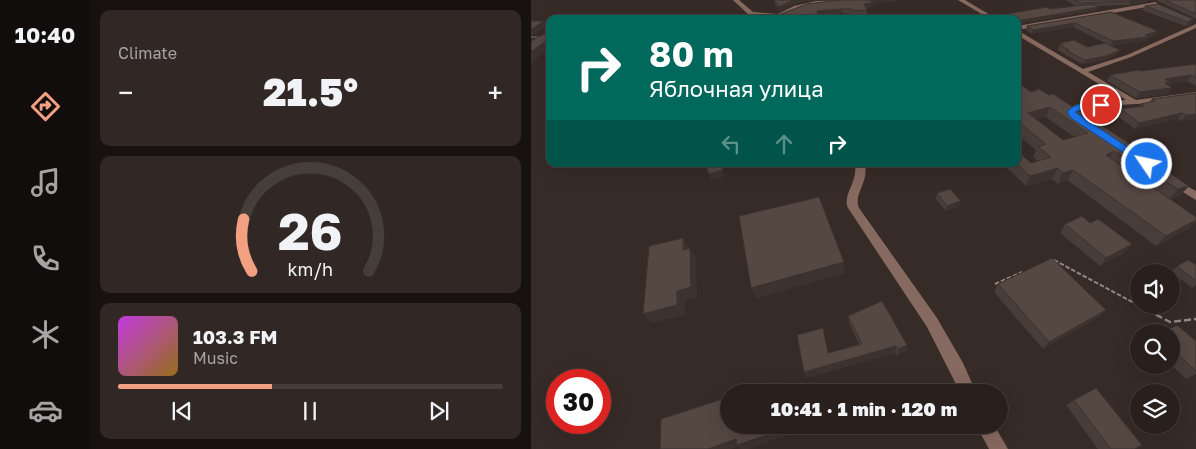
<!DOCTYPE html>
<meta charset="utf-8">
<style>
body{margin:0;font-family:"Golos Text",sans-serif;background:#312826;color:#f1f3f6;height:100vh;display:flex;flex-direction:column;font-size:19px;white-space:nowrap}
*{box-sizing:border-box;margin:0}
p{font-size:16px;color:#a5a3a4}
.icon{flex:none;width:28px;height:28px;fill:none;stroke:currentColor;stroke-width:2;stroke-linecap:round;stroke-linejoin:round}
.map{position:relative;flex:1;overflow:hidden}
.drawer{display:flex;flex-direction:column;gap:10px;padding:10px;background:#171210;width:441px}
.drawer>*{flex:none}
.guide{position:absolute;left:15px;top:15px;width:475px;height:152px;border-radius:10px;box-shadow:0 5px 20px #0002,0 0 0 1px #453e3b;background:#00695c;color:#fff;overflow:hidden}
.buttons{position:absolute;left:599px;top:264px;display:grid;gap:10px}
.buttons a{display:grid;place-items:center;width:50px;height:50px;border-radius:50%;background:#29201d;box-shadow:0 5px 20px #0002,0 0 0 1px #453e3b;font-size:25px}
.speed{position:absolute;left:15px;top:369px;display:flex;gap:10px;font-size:25px;font-weight:700;text-align:center}
.speed>*{display:grid;place-content:center;width:65px;height:65px;border-radius:50%;background:#29201d;box-shadow:0 5px 20px #0002,0 0 0 1px #453e3b;line-height:1}
.speed .limit{border:8px solid #d22;background:#fff;color:#111}
.pin{position:absolute;display:grid;place-items:center;width:42px;height:42px;color:#fff;margin:-21px;border:2px solid #fff;border-radius:50%;box-shadow:0 1px 5px #0007}
.me{position:absolute;width:55px;margin:-28px;rotate:304deg;stroke-linejoin:round;filter:drop-shadow(0 0 4px #0008)}
.turn{display:flex;align-items:center;gap:18px;height:105px;padding:0 20px;font-size:22px}
.turn .icon{width:65px;height:65px;stroke-width:2.5}
.turn b{display:block;font-size:35px;line-height:42px}
.lanes{display:flex;align-items:center;height:48px;padding:0 20px;background:#0003;justify-content:center;gap:25px;direction:ltr}
.lanes .off{opacity:.35}
.big{font-size:38px;font-weight:800;line-height:1.1}
.drawer .card{flex:1;display:flex;flex-direction:column;justify-content:center;gap:8px;min-width:0;padding:0 18px;border-radius:10px;background:#312826}
.drawer .dial{align-items:center;gap:0}
.dial svg{height:130px;overflow:visible;fill:none;stroke:#453e3b;stroke-width:7;stroke-linecap:round;text-anchor:middle}
.dial text{fill:#f1f3f6;stroke:none}
.song{display:flex;align-items:center;gap:15px}
.cover{width:60px;height:60px;border-radius:8px;background:linear-gradient(135deg,hsl(290 70% 55%),hsl(40 70% 35%))}
.played{height:5px;border-radius:2px;background:linear-gradient(90deg,#f39f82 40%,#453e3b 40%)}
.keys{display:flex;justify-content:space-around;direction:ltr}
.heat{display:flex;justify-content:space-between;align-items:center;font-size:28px;direction:ltr}
.trip{position:absolute;left:189px;top:384px;width:288px;height:50px;border-radius:25px;background:#29201d;box-shadow:0 5px 20px #0002,0 0 0 1px #453e3b;font-weight:800;line-height:50px;text-align:center}
main{display:flex;flex:1;min-height:0}
.menu{display:flex;flex-direction:column;width:90px;justify-content:space-around;align-items:center;background:#100d0c;color:#a5a3a4}
.menu .icon{width:35px;height:35px}
.menu .on{color:#f39f82}
.menu b{font-size:22px;color:#f1f3f6}
.map>svg:first-child{display:block}
</style>
<main>
<nav class="menu">
<b>10:40</b>
<svg class="icon on" aria-label="directions" viewBox="0 0 24 24"><path d="M12 3l9 9-9 9-9-9zM9 14v-3h6M13 9l2 2-2 2"/></svg>
<svg class="icon" aria-label="music" viewBox="0 0 24 24"><path d="M9 18V5l10-2v13"/><circle cx="6" cy="18" r="3"/><circle cx="16" cy="16" r="3"/></svg>
<svg class="icon" aria-label="phone" viewBox="0 0 24 24"><path d="M5 4h4l2 5-3 2q2 4 5 5l2-3 5 2v4C11 20 4 13 5 4z"/></svg>
<svg class="icon" aria-label="climate" viewBox="0 0 24 24"><path d="M12 3v18M4 7l16 10M4 17L20 7"/></svg>
<svg class="icon" aria-label="car" viewBox="0 0 24 24"><path d="M5 17H2v-5l4-1 3-4h7l3 4 3 1v5h-3M9 17h6M6 11h13"/><circle cx="7" cy="17" r="2"/><circle cx="17" cy="17" r="2"/></svg>
</nav>
<section class="drawer">
<div class="card"><p>Climate</p>
<div class="heat"><a>−</a><b class="big">21.5°</b><a>+</a></div>
</div>
<div class="card dial"><svg viewBox="0 0 100 80">
<path d="M14 69A42 42 0 1 1 86 69"/>
<path d="M14 69A42 42 0 0 1 9 37" stroke="#f39f82"/>
<text x="50" y="56" font-size="32" font-weight="700">26</text>
<text x="50" y="72" font-size="11">km/h</text>
</svg></div>
<div class="card">
<div class="song"><i class="cover"></i><div><b>103.3 FM</b><p>Music</p></div></div>
<div class="played"></div>
<div class="keys"><svg class="icon" aria-label="previous" viewBox="0 0 24 24"><path d="M18 5L8 12l10 7zM5 5v14"/></svg><svg class="icon" aria-label="pause" viewBox="0 0 24 24"><path d="M8 5v14M16 5v14"/></svg><svg class="icon" aria-label="next" viewBox="0 0 24 24"><path d="M6 5l10 7-10 7zM19 5v14"/></svg></div>
</div>
</section>
<div class="map">
<svg width="665" height="449" viewBox="0 0 665 449">
<rect width="100%" height="100%" fill="#372b27"/>
<g fill="none" stroke-linecap="round" stroke-linejoin="round">
<path stroke="#918783" stroke-width="1" stroke-dasharray="2.5 1" stroke-linecap="butt" d="M285,16L323,14
M0,37H10"/>
<path stroke="#918783" stroke-width="2" stroke-dasharray="4.5 2" stroke-linecap="butt" d="M523,260L618,311
M464,284L491,272"/>
<path stroke="#918783" stroke-width="2.5" stroke-dasharray="7 3" stroke-linecap="butt" d="M616,310L639,322L665,319"/>
<path fill="#86695f" fill-rule="evenodd" d="M202,0H208L222,12L247,14L263,6L285,1L331,0L276,6L248,18L218,15Z
M427,0H434L466,19H459Z
M625,2L627,5L486,30V26Z
M665,24V28L600,57L557,72L605,100L665,92V96L622,103L554,107L544,112L550,118L546,120L536,112C547,97 578,101 595,100L486,35V30L552,69L596,55Z
M324,164H334C338,183 322,194 328,208L406,318L432,363L445,392H429L396,327L317,208C311,195 327,183 324,164Z
M641,178L665,191V200L637,183L636,181L637,179Z
M445,425H463L477,449H458Z"/>
</g>
<path fill="#493d39" fill-rule="evenodd" d="M243,0H281L263,4L247,12L246,7L244,4Z
M309,0H367L342,4V7L335,8L336,10V15L322,16L321,14L311,13L287,15L288,18L283,19H251L250,14Z
M534,0H617L616,2L598,5L566,6L568,7L566,10L486,24V19H475L474,18L475,14L546,6Z
M625,0H665V19Z
M614,6L662,19L660,24L654,26L611,10Z
M580,12L627,31L625,35L617,38L615,41L580,46L589,50L586,54L572,60L552,64L534,55V54L527,50L529,43L556,47L578,45L542,27L501,34L495,30L496,26Z
M665,64V86L656,81L638,84L637,86V94L605,98L576,81L579,75Z
M486,86L500,92L628,166L658,186L648,196L640,199L665,217V221L657,229L625,246L536,180L527,184L521,179L495,186L472,164L500,163L507,161L502,157L505,150L486,134ZM515,117L543,137L532,140L506,119Z
M665,93V119L650,121L647,119L604,129L586,116L590,109L608,107L610,104L618,102L621,99Z
M406,193L428,207L415,211L405,199Z
M559,223L601,244L594,252L569,266L529,233L534,224Z
M665,265V285L661,288L640,272L646,266Z
M467,284L575,310L568,317L512,349L463,292Z
M317,316L376,345L375,351L366,356L364,353L275,378L273,372L297,353L328,344L318,323Z
M640,332L665,341V374L655,379L640,364Z
M543,400L604,449H567L535,405Z"/>
<path fill="#3c322e" d="M262,0H281L263,4L247,12L246,8Z
M342,0H367L342,4V7L333,8V4L339,1Z
M608,0H617L616,2L598,5L599,1Z
M568,7L566,10L486,24V21Z
M310,9L311,13L287,15L288,18L252,19V17L286,11Z
M662,19L660,24L654,26L657,22Z
M13,21L16,26L0,37V30Z
M544,23L542,27L501,34L502,30Z
M627,31L625,35L617,38L615,41L580,46L582,41L614,35Z
M19,38V48L0,63V52Z
M589,50L586,54L572,60L552,64L554,60Z
M660,75L656,81L638,84L635,88H641L637,94L605,98L609,92L634,79Z
M519,107L515,117L494,123L497,113Z
M651,113L647,119L604,129L608,123Z
M665,114V119L650,121L655,115Z
M583,151L577,161L575,155Z
M527,168L521,179L495,186L499,176Z
M192,170L194,176L180,180L178,174Z
M542,170L536,180L527,184L532,173Z
M658,186L648,196L638,200L647,189Z
M430,201L428,207L415,211L416,206Z
M665,220V221L657,229L625,246L635,236Z
M152,238L158,249L152,250Z
M601,244L594,252L569,266L575,258Z
M159,248L165,259L166,298L154,301V315L121,323L112,314L146,291Z
M313,262L314,273L225,299L220,288Z
M575,310L568,317L512,349L518,342Z
M376,345L375,351L366,356L367,349Z
M365,346L364,353L275,378L273,372Z
M247,382L251,390V392H248Z
M254,425H257L258,435L218,449H210L207,447L200,449H177L205,439Z"/>
<path fill="#554742" stroke="#3c322e" fill-rule="evenodd" d="M243,0H262L246,8L248,6Z
M309,0H342L339,1L342,3L333,4L336,10L322,11L321,9H310L286,11L287,14L252,17L250,14L276,4Z
M543,0H608L599,1L550,3Z
M634,0H665V14Z
M561,4L568,7L486,21V19H483L475,14L516,7L519,9Z
M627,4L662,19L657,22L614,6Z
M580,12L627,31L614,35L617,37L582,41L544,23L502,30L496,26Z
M0,21H13L0,30Z
M19,31V38L0,52V41Z
M543,40L556,47L574,43L589,50L575,56L554,60L536,51L538,50L528,45H532L529,43Z
M665,64V78L660,75L634,79L639,82L634,83L641,88L609,92L579,75L608,70L610,71Z
M490,85L500,92L508,89L518,95L522,94L630,164L626,165L658,186L647,189L583,151L575,155L665,217V220L635,236L542,170L532,173L527,168L499,176L486,164V151L500,163L520,157L507,147L515,144L486,121V86ZM519,107L557,133L532,140L497,113Z
M665,93V114L655,115L651,113L608,123L590,109L613,106L610,104L624,101L621,99Z
M174,164H190L192,170L178,174Z
M419,189L430,201L416,206L406,193Z
M288,197L313,262L220,288L208,216Z
M551,216L559,223L567,219L601,244L575,258L534,224Z
M152,238V250L159,248L160,287L146,291V305L112,314L118,246Z
M521,258L575,310L518,342L467,284Z
M657,260L665,265V281L646,266Z
M351,301L376,345L367,349L365,346L273,372L266,335L292,328L297,353L331,344L317,316Z
M646,325L665,341V371L640,348V332H633Z
M247,382L248,392H213Z
M565,388L611,445L604,449H580L543,400Z
M198,397V425H254V429L206,445L205,439L177,449H129L130,419Z"/>
<path fill="#1a73e8" stroke="#114b97" d="M570,102L575,105L573,106L554,108L544,112L619,162V166H613L540,118L536,112C544,102 558,103 570,102Z"/>
</svg>
<div class="buttons">
<a><svg class="icon" aria-label="sound" viewBox="0 0 24 24"><path d="M4 9h4l5-4v14l-5-4H4zM17 9q2 3 0 6"/></svg></a>
<a><svg class="icon" aria-label="search" viewBox="0 0 24 24"><circle cx="10" cy="10" r="6"/><path d="M15 15l6 6"/></svg></a>
<a><svg class="icon" aria-label="layers" viewBox="0 0 24 24"><path d="M12 4l9 5-9 5-9-5zM3 14l9 5 9-5"/></svg></a>
</div>
<div class="speed"><div class="limit">30</div></div>
<div class="pin" style="left:570px;top:105px;background:#d93025"><svg class="icon" aria-label="arrive" viewBox="0 0 24 24"><path d="M6 21V4h12l-3 4 3 4H6"/></svg></div>
<svg class="me" style="left:616px;top:164px" viewBox="-20 -20 40 40"><circle r="17" fill="#1a73e8" stroke="#fff" stroke-width="3"/><path d="M0-11L8 9 0 5-8 9z" fill="#fff"/></svg>
<div class="trip">10:41 · 1 min · 120 m</div>
<div class="guide">
<div class="turn"><svg class="icon" aria-label="right" viewBox="0 0 24 24"><path d="M7 20v-9h11M14 6l5 5-5 5"/></svg><div><b>80 m</b>Яблочная улица</div></div>
<div class="lanes"><svg class="icon off" aria-label="left" viewBox="0 0 24 24"><path d="M17 20v-9H6M10 6l-5 5 5 5"/></svg><svg class="icon off" aria-label="ahead" viewBox="0 0 24 24"><path d="M12 20V5M6 11l6-6 6 6"/></svg><svg class="icon" aria-label="right" viewBox="0 0 24 24"><path d="M7 20v-9h11M14 6l5 5-5 5"/></svg></div>
</div>
</div>
</main>
